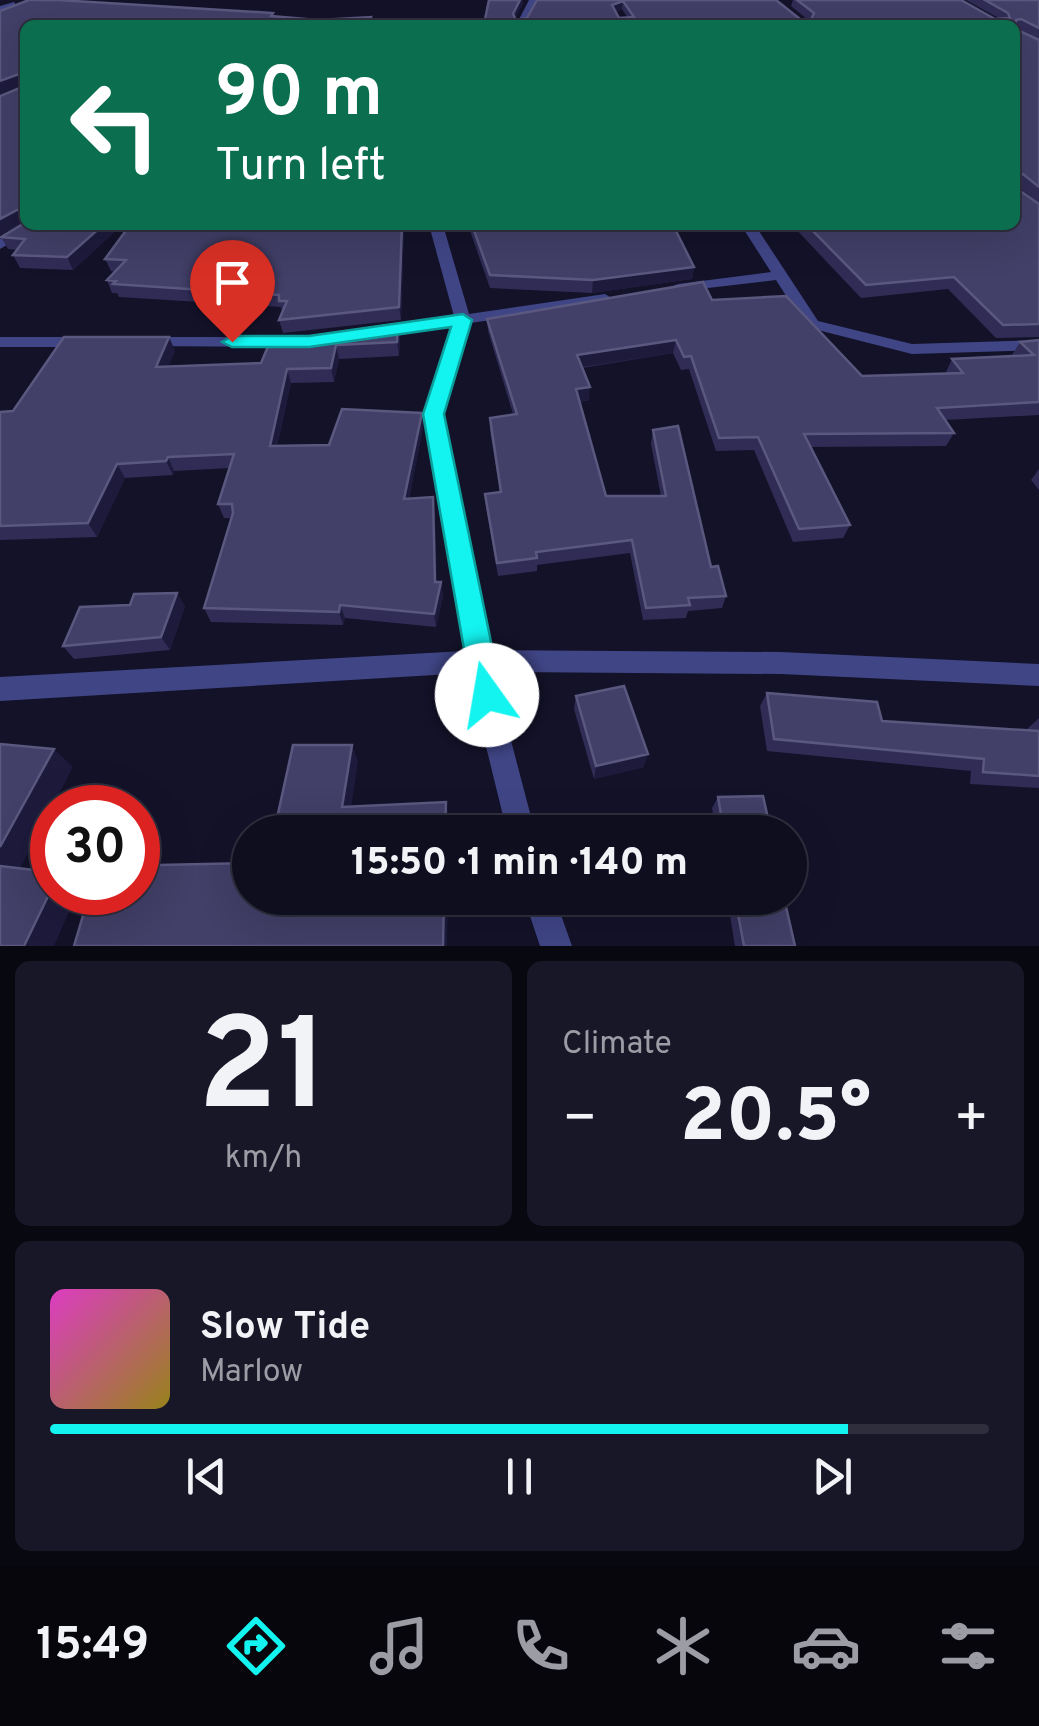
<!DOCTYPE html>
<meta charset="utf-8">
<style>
body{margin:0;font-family:Overpass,sans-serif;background:#171728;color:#f1f3f6;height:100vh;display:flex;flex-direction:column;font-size:38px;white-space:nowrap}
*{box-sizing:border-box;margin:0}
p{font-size:32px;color:#9b9ca4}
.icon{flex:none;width:55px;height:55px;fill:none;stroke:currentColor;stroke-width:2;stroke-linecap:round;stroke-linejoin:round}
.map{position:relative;height:946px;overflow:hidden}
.sheet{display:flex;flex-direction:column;gap:15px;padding:15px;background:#080811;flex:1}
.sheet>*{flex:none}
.top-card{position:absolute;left:20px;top:20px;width:1000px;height:210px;border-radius:15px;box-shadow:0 10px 40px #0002,0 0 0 2px #2e2e3d;background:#0b6e4f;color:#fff;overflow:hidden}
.speed{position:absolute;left:30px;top:785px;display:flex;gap:20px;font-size:50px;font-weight:700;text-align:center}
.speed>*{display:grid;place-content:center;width:130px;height:130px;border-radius:50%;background:#0e0e1f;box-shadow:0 10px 40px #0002,0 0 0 2px #2e2e3d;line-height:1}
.speed .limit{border:15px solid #d22;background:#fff;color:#111}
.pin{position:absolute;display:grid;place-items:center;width:85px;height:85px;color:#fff;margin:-102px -42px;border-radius:50% 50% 50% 0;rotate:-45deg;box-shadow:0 0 10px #0007}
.pin .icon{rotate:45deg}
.me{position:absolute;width:110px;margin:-55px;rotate:347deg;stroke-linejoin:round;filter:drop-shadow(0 0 8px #0008)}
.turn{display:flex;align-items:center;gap:35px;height:210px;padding:0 30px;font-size:45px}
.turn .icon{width:130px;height:130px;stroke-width:2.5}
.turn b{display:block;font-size:70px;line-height:85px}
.big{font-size:75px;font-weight:800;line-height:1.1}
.sheet .tile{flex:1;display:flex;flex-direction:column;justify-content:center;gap:15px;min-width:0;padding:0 35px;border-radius:15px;background:#171728}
.sheet .dial{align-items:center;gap:0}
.dial b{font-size:130px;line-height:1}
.song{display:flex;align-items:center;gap:30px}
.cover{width:120px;height:120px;border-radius:15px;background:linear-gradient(135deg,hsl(310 70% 55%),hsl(50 70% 35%))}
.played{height:10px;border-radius:5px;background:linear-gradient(90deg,#13f3ef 85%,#2e2e3d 85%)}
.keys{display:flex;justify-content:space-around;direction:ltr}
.heat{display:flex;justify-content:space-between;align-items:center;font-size:55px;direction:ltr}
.sheet .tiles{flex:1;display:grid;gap:15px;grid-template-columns:1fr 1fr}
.tile:last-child{grid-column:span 2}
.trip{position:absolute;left:232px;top:815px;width:575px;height:100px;border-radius:50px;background:#0e0e1f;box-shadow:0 10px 40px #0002,0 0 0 2px #2e2e3d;font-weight:800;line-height:100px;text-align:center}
.dock{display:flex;height:160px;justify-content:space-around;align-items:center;background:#06060c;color:#9b9ca4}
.dock .icon{width:70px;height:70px}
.dock .current{color:#13f3ef}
.dock b{font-size:45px;color:#f1f3f6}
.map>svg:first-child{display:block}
</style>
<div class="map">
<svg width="1039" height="946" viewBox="0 0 1039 946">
<rect width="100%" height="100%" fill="#131229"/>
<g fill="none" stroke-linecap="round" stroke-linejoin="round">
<path fill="#404586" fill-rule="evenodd" d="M529,0H537L524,25H516Z
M14,2L17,6L0,11V6Z
M25,225H41L0,249V239Z
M429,225H443L469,314L605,294L613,299L605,304L470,323L443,414L488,650L781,652L1039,664V686L781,674L493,672L535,832H507L468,673L0,701V677L464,651L425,414L453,326L371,338L363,333L371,328L454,316Z
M741,225H755L818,321L912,344L1039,340V350L912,354L806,327L776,280L673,292V286L678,284L771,272Z
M0,337H88L96,342L88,347H0Z
M147,337H293L301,342L293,347L141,346L139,342Z
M524,898H555L572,946H540Z"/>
</g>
<path fill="#302c56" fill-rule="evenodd" d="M537,0H776L800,19L808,20L791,6L793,0H961L995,19H1000L966,0H1039V40L1015,28L1039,40V203L1018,187L1019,190L1039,204V337L996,338L948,289L861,298L792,225H1015L484,24L523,3L515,18L516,20L527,18ZM622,9L627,17L619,18L616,12Z
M0,11L274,16L371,23L25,25V222L0,235L23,84L0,94Z
M122,225L73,270L20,268L13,255L17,250L8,249L1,237Z
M130,225H404L401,320L283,333L279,320L282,313L281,307L119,297L117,293H112L107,280L115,272L111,271L105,259Z
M468,225H673L694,267L692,279L592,293L490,288Z
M712,300L862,376L947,373L946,372L952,359L1014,356L1012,355L1020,342L1039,340V415L945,420L954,433L946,446L810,447L850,525L843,538L793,542L754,450L716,451L689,369L681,370L673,353L582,368L589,400L580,402L606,496H661L651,444L653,430L711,567L726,596L722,608L688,611L686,618L643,620L630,553L537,565V571L498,576L486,507L485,494L500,492L490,431V418L513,414L488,331L487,319Z
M169,337L175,351L168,366L261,363L272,337L400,338L399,356L339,359L334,382L291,383L277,446L329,445L422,413L423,427L409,499L433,497L436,582H441L443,596L436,627L345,618L343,625L211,622L204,608L231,518H224L218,504L230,468L174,471L173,475L125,478L97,537L0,540V412L13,411Z
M1039,469V490L1031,480Z
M130,605L185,606L170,650L74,659L63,646Z
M767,693L882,721L1026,730L1039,718V788L970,784L971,771L767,751L760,706Z
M576,696L644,767L594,779L574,709Z
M718,797L771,832H716L712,808Z
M727,898H784L795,946H735Z"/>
<path fill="#1d1a3c" d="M520,0H523V3L513,23V14Z
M623,1L622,9L611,14L612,5Z
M19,74L24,84L0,94V81Z
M17,210L23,222L0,235V219Z
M103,225H122L73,270L67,257Z
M402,225H404L401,320L399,307Z
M694,267L692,279L592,293L593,280Z
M398,324L400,338L399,356L397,342Z
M169,337L175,351L162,380L156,367Z
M676,340L673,353L576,368L577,355Z
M336,345L339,359L334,382L331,368Z
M287,369L291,383L274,460L270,446Z
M590,387L589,400L576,402V389Z
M422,413L423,427L406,513L404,499Z
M168,457L174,471L173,475L166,461Z
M117,464L125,478L97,537L88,523Z
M433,497L435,511L437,595L435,582Z
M441,582L443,596L436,627L434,614Z
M177,593L185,606L170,650L161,637Z
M340,605L345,618L343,625L339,612Z
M352,745L358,761L349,822L342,807Z
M54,749L73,767L14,880L0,871V847Z
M648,754L644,767L594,779L596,766Z
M446,802L449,817V832H445Z
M52,888V892H78L54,946H24Z
M444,898H448L447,946H443Z"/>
<path fill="#423f68" stroke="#5a587f" stroke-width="2.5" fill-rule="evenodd" d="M29,0H58L273,13L271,16L318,20L371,17L369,23L396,25H25V210H17L0,219V96L22,87L24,77L19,74L0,81V11Z
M489,0H520L513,14L516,20L527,18L537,0H776L800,19L811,20L814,13L797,0H961L995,19L1010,18L1008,13L985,0H1039V28L1021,19L1016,20L1015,29L1039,40V187L1023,174L1018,175L1019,190L1039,204V324L1003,325L954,277L866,285L807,225H1015V25H439L484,24ZM623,1L634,17L619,18L612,5Z
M25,223V225H103L67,257L13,255L25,239L1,237Z
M130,225H402L399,307L279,320L287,301H279V295L113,284L116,281L107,280L126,260L105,259Z
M472,225H673L694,267L593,280L490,275Z
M703,282L712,300L786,296L862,376L963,373L952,359L1034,355L1020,342L1039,340V402L937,408L954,433L804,434L850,525L799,529L758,437L719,438L691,356L684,357L676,340L577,355L590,387L576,389L606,496H666L653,430L678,426L711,567L718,566L726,596L688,598L690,605L646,608L632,540L536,552L537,558L497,563L485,494L501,492L490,418L517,414L487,319Z
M398,324L397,342L336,345L331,368L287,369L270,446L329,445L342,409L422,413L404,499L433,497L435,582H441L434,614L340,605L339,612L204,608L233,513L232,504H218L234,454L168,457L166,461L117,464L88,523L0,526V412L13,411L64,337H169L156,367L261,363L272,337H306Z
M177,593L161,637L63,646L80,607L130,605L134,594Z
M624,686L648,754L596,766L576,696Z
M767,693L877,702L882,721L1039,731V776L983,772L984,759L774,739Z
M0,744L54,749L0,847Z
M293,745H352L342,807L446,802L445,832H274Z
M763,796L771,832H724L718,797Z
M250,863V898H444L443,946H74L90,892H138V870L157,871L159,865Z
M0,866L52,872V888L24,946H0Z
M735,898H784L795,946H744Z"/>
<path fill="#13f3ef" stroke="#0c9e9b" stroke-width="2.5" d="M463,314L472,320L444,414L502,695L497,705L487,709L477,705L472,695L423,414L451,327L309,347H232L222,342L232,336H309Z"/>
</svg>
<div class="speed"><div class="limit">30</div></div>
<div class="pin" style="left:232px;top:342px;background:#d93025"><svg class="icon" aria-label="arrive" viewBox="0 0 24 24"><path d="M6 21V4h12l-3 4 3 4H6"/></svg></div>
<svg class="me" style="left:487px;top:695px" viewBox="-20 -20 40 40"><circle r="19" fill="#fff"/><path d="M0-13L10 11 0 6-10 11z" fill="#13f3ef"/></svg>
<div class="trip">15:50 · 1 min · 140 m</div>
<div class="top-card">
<div class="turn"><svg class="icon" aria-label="left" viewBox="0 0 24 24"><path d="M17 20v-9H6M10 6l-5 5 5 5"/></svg><div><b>90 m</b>Turn left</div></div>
</div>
</div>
<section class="sheet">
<div class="tiles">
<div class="tile dial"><b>21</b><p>km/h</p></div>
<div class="tile"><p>Climate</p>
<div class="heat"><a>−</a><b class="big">20.5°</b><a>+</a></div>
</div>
<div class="tile">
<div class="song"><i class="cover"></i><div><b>Slow Tide</b><p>Marlow</p></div></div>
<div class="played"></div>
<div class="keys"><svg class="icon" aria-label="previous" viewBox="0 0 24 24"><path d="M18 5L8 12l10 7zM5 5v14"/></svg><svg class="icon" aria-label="pause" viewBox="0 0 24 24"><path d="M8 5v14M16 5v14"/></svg><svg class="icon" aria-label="next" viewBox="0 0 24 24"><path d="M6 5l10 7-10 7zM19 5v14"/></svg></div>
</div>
</div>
</section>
<nav class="dock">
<b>15:49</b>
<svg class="icon current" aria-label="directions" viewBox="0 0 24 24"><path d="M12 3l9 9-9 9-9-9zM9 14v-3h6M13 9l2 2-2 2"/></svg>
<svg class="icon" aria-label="music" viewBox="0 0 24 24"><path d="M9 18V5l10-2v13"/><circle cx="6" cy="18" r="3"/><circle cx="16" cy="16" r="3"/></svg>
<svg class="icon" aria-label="phone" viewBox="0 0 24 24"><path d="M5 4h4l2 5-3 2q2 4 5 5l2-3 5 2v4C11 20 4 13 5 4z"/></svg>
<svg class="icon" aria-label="climate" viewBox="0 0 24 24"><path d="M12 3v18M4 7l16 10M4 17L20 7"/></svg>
<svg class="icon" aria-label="car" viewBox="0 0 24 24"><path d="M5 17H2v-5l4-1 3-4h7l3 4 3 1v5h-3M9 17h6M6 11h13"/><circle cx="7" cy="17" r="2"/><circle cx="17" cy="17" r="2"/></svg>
<svg class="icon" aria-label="filters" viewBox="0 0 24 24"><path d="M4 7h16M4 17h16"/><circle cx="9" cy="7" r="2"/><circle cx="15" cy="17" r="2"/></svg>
</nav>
